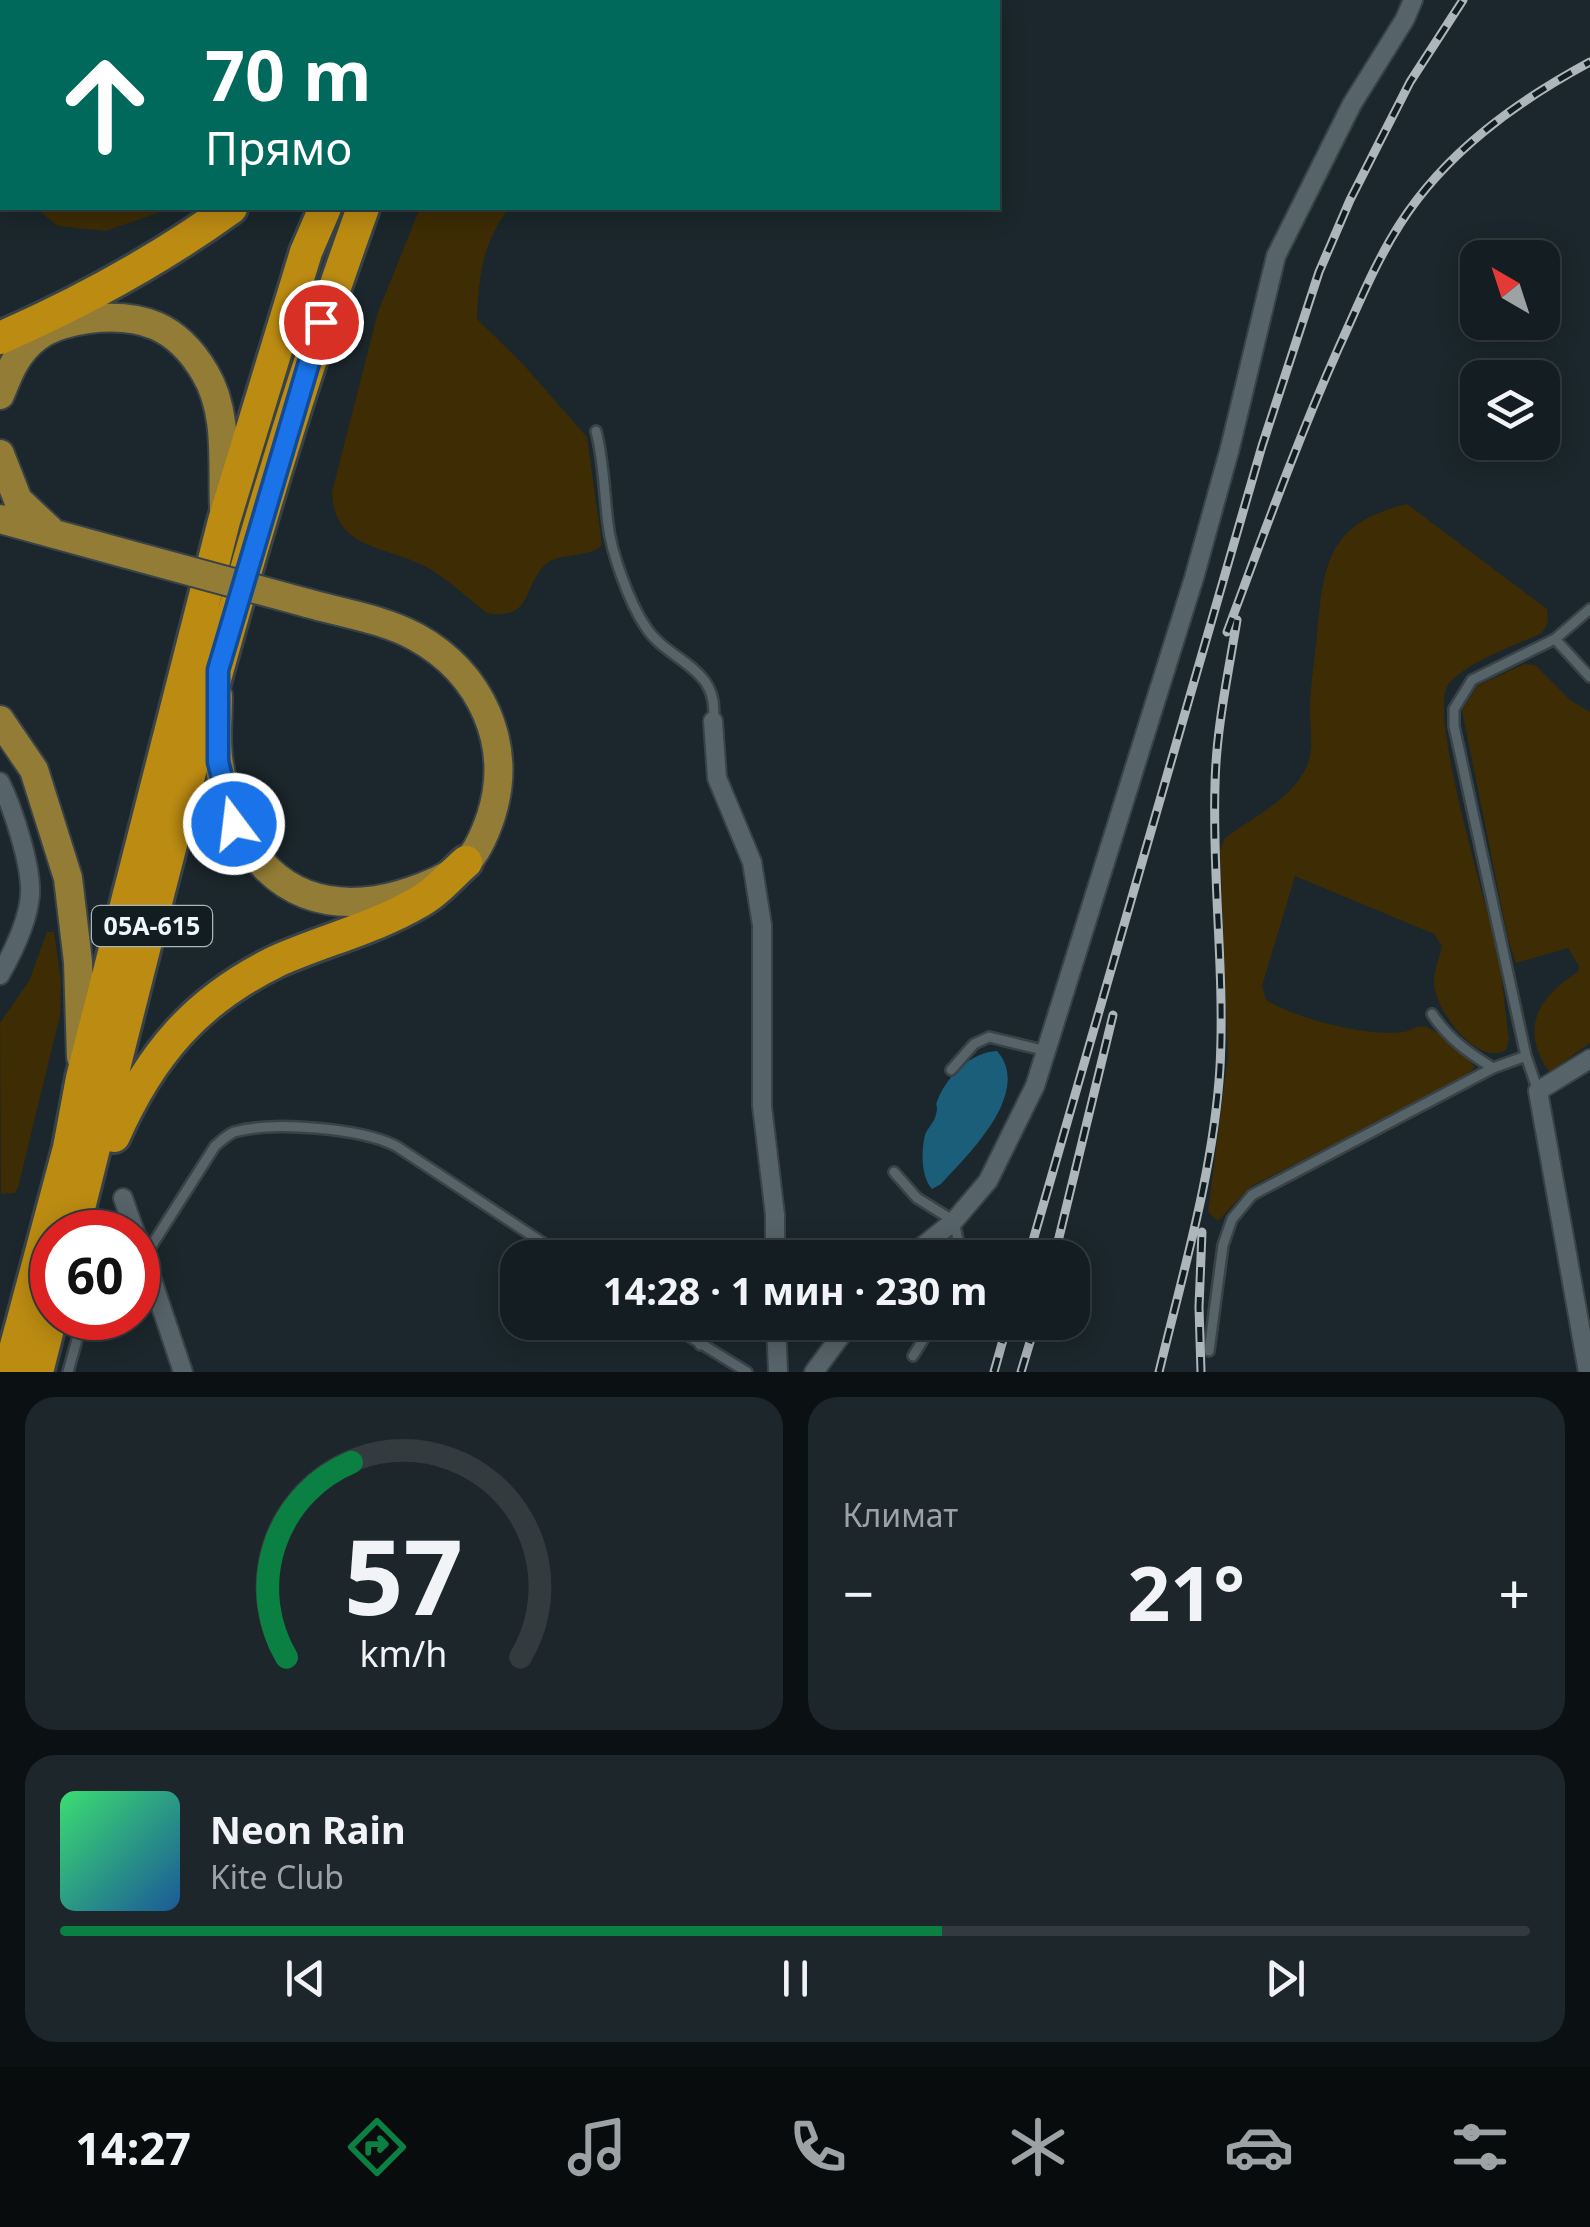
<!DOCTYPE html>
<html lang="ru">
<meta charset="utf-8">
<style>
body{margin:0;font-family:"Noto Sans",sans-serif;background:#1d262a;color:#f1f3f6;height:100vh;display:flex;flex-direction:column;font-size:38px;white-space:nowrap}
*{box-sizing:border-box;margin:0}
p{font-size:32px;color:#9da2a5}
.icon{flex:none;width:55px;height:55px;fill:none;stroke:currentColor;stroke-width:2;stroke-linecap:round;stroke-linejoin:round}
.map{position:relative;height:1372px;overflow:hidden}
.details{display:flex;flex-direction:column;gap:25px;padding:25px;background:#0b1012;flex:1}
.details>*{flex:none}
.guide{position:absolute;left:0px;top:0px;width:1000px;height:210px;box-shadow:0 5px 25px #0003,0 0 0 2px #333b3f;background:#00695c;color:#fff;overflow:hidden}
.needle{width:65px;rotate:321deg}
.buttons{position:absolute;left:1460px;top:240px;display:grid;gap:20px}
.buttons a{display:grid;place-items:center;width:100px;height:100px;border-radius:20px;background:#141d21;box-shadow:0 5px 25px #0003,0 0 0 2px #333b3f;font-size:50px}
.speed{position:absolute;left:30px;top:1210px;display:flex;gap:20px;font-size:50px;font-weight:700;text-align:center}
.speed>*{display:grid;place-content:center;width:130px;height:130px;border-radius:50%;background:#141d21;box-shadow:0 5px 25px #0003,0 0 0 2px #333b3f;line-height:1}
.speed .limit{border:15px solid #d22;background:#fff;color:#111}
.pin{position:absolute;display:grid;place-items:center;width:85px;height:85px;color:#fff;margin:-42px;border:5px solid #fff;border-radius:50%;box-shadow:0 2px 10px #0007}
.me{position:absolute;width:110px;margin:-55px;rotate:345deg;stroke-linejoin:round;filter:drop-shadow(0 0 8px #0008)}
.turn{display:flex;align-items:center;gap:35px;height:210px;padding:0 40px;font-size:45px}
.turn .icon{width:130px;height:130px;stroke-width:2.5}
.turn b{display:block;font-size:70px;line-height:85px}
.big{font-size:75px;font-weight:700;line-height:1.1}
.details .tile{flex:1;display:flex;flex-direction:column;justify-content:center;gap:15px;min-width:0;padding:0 35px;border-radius:30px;background:#1d262a}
.details .dial{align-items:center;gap:0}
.dial svg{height:260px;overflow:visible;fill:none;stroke:#333b3f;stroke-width:7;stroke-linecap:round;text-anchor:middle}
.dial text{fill:#f1f3f6;stroke:none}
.song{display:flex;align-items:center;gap:30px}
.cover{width:120px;height:120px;border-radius:15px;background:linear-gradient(135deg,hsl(140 70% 55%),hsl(210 70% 35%))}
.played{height:10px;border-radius:5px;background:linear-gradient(90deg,#0b8043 60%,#333b3f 60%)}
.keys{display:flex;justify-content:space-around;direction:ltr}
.heat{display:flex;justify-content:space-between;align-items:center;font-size:55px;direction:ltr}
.details .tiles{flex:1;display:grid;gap:25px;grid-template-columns:1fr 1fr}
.tile:last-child{grid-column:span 2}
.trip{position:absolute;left:500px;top:1240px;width:590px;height:100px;border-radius:30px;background:#141d21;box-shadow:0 5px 25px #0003,0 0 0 2px #333b3f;font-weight:700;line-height:100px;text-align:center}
.tab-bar{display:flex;height:160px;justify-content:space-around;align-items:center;background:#080c0d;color:#9da2a5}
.tab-bar .icon{width:70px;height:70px}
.tab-bar .active{color:#0b8043}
.tab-bar b{font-size:45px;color:#f1f3f6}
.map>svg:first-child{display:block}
</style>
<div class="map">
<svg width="1590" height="1372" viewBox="0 0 1590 1372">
<rect width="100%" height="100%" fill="#1b272c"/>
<path fill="#3d2c04" d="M0,0H393L2,2V156Z
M36,208H172L105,231L58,226Z
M420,208H509C482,243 479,276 477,319L523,364L587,437L602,545C585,561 558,550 543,567C523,589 531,621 487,613C468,599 450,581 430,569C389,545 334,552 332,492L378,312Z
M1407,504L1547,609L1548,622L1542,633C1518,644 1462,664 1448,685C1428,717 1489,909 1498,955C1503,983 1505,1012 1509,1039L1506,1050C1477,1067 1436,1011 1434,984C1433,972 1440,957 1442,946L1434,934L1295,876L1262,986L1266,1000C1297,1019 1367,1037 1404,1032C1413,1030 1416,1025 1426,1027C1441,1032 1464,1055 1475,1067L1463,1078L1250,1187L1218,1221L1208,1212L1228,1055L1220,851L1224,839C1250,818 1289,802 1305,770C1315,752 1310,730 1310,710C1310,685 1315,659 1317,634C1324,562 1328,523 1407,504Z
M1524,664L1535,665L1570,700L1590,712V1043L1550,1072C1543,1065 1542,1060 1538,1051C1525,1015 1549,990 1578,972L1579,966L1568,948L1516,963L1508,939L1462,710L1477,686Z
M47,932H54L61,980L60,1015L18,1188L15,1193L1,1194L0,1023L29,981Z"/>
<path fill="#1b5e7a" d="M997,1051C1033,1092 969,1154 941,1184L932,1189C921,1177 921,1151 925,1135C927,1128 935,1122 936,1114C939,1104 934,1108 938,1099C948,1075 972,1052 997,1051Z"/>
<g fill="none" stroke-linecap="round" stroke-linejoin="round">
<g stroke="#394347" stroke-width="14">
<path id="lane" d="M596,431C604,462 604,492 608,524C611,552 629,602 645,626C668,663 721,666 713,721
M1555,639L1590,677
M1432,1014C1449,1039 1467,1052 1493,1068
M951,1070L974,1044L989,1037L1047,1051
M1538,1091L1526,1056L1454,726V709L1472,680L1555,639L1590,609
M894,1172L917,1198L954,1221L962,1258
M684,1245L702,1258
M145,1256L215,1146C221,1141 227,1135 234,1132C273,1121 360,1128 396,1146L566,1258
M666,1322L747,1372
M700,1345L715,1322
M1209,1351L1223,1245L1232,1219L1252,1195L1493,1068L1526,1056
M913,1356L934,1322
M68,1372L83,1318"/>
</g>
<g stroke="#394347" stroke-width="22">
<path id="street" d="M713,721L717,778L752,862L762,925V1106L775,1215V1258
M0,782C13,808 32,867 30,895C28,922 13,952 0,975
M123,1198L135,1232
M138,1238L183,1372
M908,1258L954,1221L988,1181L1035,1086L1194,578L1230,448L1276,256L1352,104L1405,19L1413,0
M776,1322L778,1372
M814,1372L851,1322
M1588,1372L1538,1091L1590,1059"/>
</g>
<g stroke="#394347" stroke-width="32">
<path id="primary" d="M0,395C9,372 17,352 37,337C50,327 72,321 88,319C141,313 177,325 205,373C229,413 222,464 224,509
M0,454L18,500L50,530
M0,519L127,554
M218,696C218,718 215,743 219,764C233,849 282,914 376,900C402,896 446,881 466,863C478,851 486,831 491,816C514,744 481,673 416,637C383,619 342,613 307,603
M0,720L34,770L68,878L78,962L81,1057"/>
</g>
<g stroke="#394347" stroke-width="38">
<path id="highway" d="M421,2L423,0
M460,2L461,0
M0,338C80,303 160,259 231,208
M114,1136C150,1055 196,1000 277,961C324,940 375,928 419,902C436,893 451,875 466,862
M73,1232C159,889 242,541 363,208
M9,1372L69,1148L82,1078L224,521L306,252L325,208
M37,1372L52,1313"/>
</g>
<use href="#lane" stroke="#566369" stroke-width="9"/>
<use href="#street" stroke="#566369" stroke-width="18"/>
<use href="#primary" stroke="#937c35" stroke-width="28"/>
<use href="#highway" stroke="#bc8c12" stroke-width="32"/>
<g stroke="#adb6ba" stroke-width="9">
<path id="rail" d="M1227,632C1263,536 1297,441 1339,347C1358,306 1375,263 1400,224C1446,152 1516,102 1590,62
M1028,1258L1262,446L1319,272L1350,200L1410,82L1463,0
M1054,1258L1113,1015
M994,1372L1008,1322
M1021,1372L1036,1322
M1159,1372C1183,1272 1214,1169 1220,1067C1225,973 1212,879 1215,785C1216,730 1228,675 1237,620
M1201,1372L1199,1307L1202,1232"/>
</g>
<use href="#rail" stroke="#121d22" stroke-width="5" stroke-dasharray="15" stroke-linecap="butt"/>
<g stroke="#394347" stroke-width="32" stroke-linecap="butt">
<path id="primary-bridge" d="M127,554L307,603"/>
</g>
<use href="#primary-bridge" stroke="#937c35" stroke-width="28"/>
</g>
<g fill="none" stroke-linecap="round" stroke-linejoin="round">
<g stroke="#114b97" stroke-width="25">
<path id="route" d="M234,824L218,762V670L321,322"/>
</g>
<use href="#route" stroke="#1a73e8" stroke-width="18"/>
</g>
<g text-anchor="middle" stroke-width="10" stroke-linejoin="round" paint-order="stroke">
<rect fill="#121d22" stroke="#acb5b9" stroke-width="2.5" x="92" y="906" width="120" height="40" rx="8"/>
<g font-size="25" font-weight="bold" fill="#eef6fa">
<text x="152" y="935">05А-615</text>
</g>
</g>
</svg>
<div class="buttons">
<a><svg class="needle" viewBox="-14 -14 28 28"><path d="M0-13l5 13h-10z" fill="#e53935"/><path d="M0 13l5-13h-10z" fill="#9da2a5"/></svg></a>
<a><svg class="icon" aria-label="layers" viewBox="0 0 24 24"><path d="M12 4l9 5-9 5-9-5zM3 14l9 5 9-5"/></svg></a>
</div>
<div class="speed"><div class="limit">60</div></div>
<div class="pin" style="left:321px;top:322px;background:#d93025"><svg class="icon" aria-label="arrive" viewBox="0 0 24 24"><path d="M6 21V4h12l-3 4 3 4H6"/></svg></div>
<svg class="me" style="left:234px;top:824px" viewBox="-20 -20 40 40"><circle r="17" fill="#1a73e8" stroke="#fff" stroke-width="3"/><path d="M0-11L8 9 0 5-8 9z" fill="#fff"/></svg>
<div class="trip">14:28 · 1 мин · 230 m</div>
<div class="guide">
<div class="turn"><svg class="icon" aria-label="ahead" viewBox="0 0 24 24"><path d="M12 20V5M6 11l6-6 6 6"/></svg><div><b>70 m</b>Прямо</div></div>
</div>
</div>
<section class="details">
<div class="tiles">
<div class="tile dial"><svg viewBox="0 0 100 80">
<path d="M14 69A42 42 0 1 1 86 69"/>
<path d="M14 69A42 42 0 0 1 34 9" stroke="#0b8043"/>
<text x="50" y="56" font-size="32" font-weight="700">57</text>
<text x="50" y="72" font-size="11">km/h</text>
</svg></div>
<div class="tile"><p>Климат</p>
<div class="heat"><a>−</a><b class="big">21°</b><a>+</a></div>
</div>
<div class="tile">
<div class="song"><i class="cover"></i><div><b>Neon Rain</b><p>Kite Club</p></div></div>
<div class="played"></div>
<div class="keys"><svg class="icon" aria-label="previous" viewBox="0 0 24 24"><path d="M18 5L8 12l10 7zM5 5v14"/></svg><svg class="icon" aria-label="pause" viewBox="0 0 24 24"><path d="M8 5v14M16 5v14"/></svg><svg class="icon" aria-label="next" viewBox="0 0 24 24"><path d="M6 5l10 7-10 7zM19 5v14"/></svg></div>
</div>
</div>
</section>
<nav class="tab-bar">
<b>14:27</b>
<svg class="icon active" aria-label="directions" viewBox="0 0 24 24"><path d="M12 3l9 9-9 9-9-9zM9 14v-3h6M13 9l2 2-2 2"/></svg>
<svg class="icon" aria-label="music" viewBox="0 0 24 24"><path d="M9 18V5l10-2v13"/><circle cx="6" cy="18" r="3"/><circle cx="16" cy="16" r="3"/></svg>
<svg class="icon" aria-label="phone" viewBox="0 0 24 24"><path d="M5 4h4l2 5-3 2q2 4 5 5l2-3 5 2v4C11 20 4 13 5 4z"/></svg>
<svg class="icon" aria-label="climate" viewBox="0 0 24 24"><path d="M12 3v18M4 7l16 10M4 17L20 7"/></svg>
<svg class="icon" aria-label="car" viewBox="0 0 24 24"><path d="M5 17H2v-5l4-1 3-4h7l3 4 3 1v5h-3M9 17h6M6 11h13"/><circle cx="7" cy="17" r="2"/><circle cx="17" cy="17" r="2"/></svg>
<svg class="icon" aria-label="filters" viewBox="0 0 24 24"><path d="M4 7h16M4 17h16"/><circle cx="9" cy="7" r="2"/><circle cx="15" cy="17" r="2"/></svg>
</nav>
